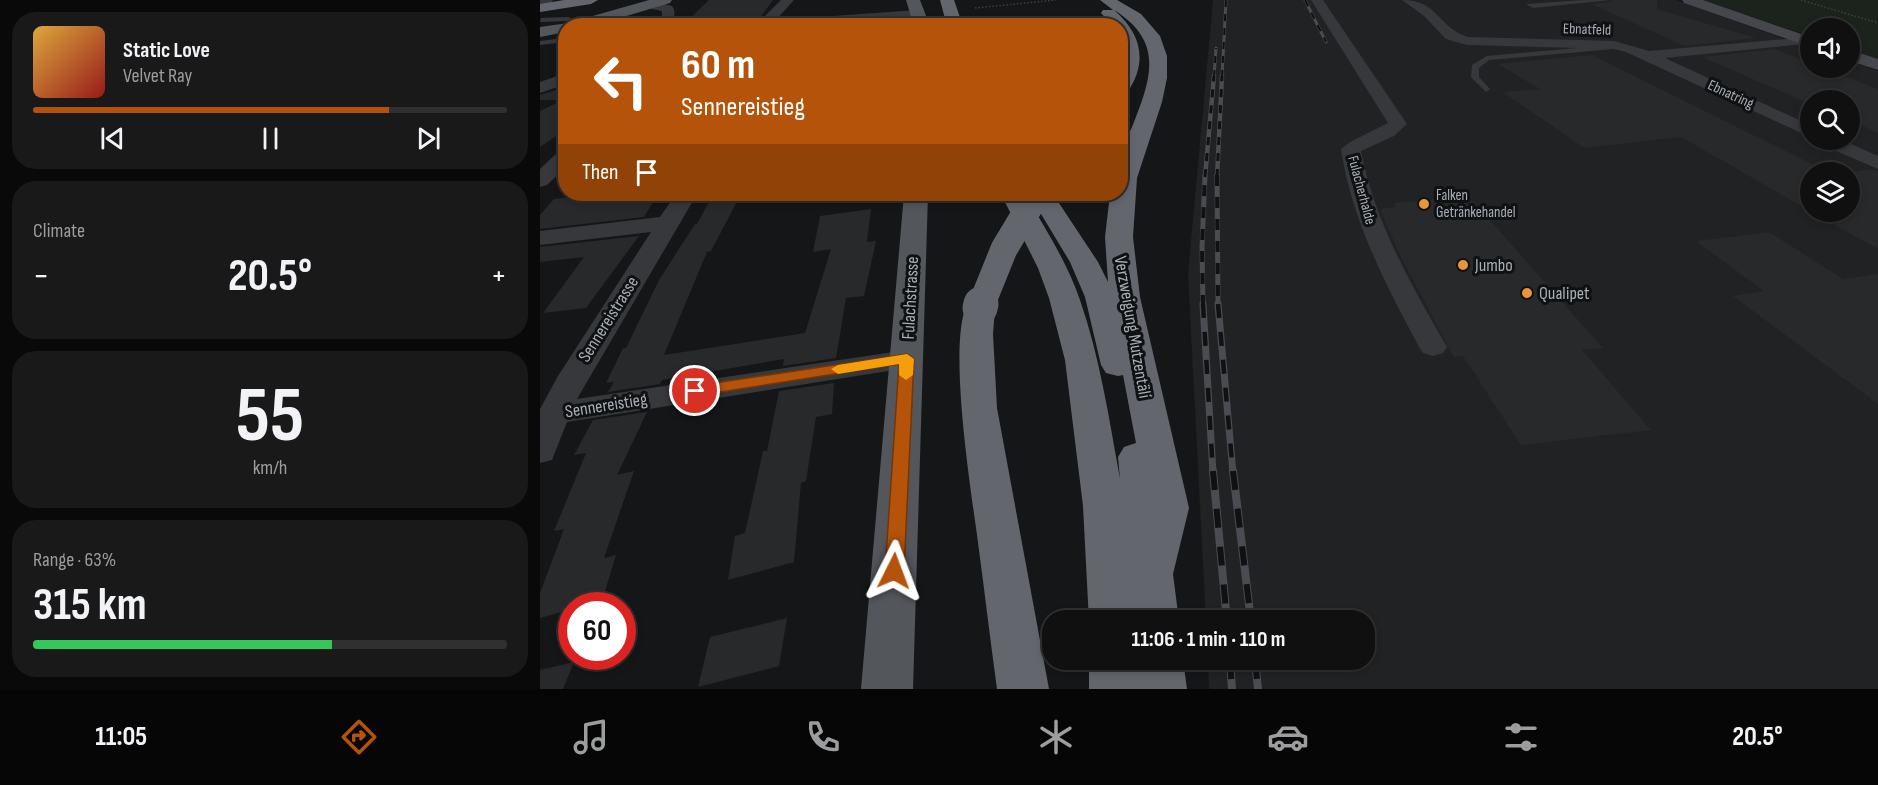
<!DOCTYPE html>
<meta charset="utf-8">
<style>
body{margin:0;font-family:"Sofia Sans Condensed",sans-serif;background:#19191a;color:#f1f3f6;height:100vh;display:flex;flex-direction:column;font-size:22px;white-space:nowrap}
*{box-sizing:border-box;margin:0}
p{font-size:20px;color:#9c9d9f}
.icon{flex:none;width:33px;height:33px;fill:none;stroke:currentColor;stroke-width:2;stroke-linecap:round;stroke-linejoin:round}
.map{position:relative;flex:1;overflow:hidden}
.details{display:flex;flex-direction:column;gap:12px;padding:12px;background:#090909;width:540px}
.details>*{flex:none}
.banner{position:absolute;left:18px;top:18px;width:570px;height:183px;border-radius:24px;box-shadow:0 3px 9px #0003,0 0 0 2px #303031;background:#b45309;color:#fff;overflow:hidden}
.tools{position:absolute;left:1260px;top:18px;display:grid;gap:12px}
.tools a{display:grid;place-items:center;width:60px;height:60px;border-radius:50%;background:#101011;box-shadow:0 3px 9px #0003,0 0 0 2px #303031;font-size:30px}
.speed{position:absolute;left:18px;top:592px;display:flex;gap:12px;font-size:30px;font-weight:700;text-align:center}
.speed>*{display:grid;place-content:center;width:78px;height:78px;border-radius:50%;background:#101011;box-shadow:0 3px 9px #0003,0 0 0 2px #303031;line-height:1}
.speed .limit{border:9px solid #d22;background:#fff;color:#111}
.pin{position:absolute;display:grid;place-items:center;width:51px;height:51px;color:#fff;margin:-26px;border:3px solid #fff;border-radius:50%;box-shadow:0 2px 6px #0007}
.me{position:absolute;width:66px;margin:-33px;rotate:3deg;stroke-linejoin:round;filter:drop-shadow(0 0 4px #0008)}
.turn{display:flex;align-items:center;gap:21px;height:126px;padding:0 24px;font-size:27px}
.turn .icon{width:78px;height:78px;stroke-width:2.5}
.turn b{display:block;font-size:42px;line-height:51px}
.then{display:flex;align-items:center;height:57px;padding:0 24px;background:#0003;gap:12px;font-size:22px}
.big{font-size:45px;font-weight:700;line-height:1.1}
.details .widget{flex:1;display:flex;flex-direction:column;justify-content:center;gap:9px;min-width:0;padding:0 21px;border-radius:24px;background:#19191a}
.details .dial{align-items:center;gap:0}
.dial b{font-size:78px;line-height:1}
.song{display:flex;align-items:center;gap:18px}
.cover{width:72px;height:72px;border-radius:9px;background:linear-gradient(135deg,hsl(40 70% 55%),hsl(0 70% 35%))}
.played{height:6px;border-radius:3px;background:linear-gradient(90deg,#b45309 75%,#303031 75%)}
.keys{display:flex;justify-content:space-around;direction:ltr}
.heat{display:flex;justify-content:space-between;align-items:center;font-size:33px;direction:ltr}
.charge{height:9px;border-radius:4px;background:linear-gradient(90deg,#34c759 63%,#303031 0)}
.trip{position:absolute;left:502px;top:610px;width:333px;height:60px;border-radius:24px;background:#101011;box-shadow:0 3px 9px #0003,0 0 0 2px #303031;font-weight:700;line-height:60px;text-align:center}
.tabs{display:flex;height:96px;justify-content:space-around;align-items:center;background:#060607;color:#9c9d9f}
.tabs .icon{width:42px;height:42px}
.tabs .active{color:#b45309}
.tabs b{font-size:27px;color:#f1f3f6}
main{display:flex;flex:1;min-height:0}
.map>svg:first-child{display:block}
</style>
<main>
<section class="details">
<div class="widget">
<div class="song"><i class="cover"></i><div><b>Static Love</b><p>Velvet Ray</p></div></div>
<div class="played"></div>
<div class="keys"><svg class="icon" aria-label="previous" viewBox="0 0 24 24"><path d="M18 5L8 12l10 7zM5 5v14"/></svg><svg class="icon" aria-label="pause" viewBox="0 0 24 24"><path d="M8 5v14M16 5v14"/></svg><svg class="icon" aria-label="next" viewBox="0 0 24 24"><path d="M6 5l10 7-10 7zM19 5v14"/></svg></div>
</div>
<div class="widget"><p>Climate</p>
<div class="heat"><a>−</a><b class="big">20.5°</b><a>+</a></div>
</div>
<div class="widget dial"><b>55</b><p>km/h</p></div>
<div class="widget"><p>Range · 63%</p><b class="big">315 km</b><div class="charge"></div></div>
</section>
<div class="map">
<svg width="1338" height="689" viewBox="0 0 1338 689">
<rect width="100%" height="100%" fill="#151617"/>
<path fill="#212224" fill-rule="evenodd" d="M673,0H1136L1270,48V68H1310V61L1338,71V689H669L668,660H825V621H666L648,274ZM1270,100H1310V140H1270ZM1270,172H1310V212H1270Z"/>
<path fill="#1c221c" d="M1163,0H1338V60L1310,50V28H1270V36Z"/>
<path fill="#28292b" d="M169,0H233L219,19L210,23L180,25L183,20L145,23Z
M1073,0H1117V9L1216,38L1145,46L1051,4L1071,2Z
M1235,49L1270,63V68H1283L1338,89V133L1310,120V100H1270V104L1162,57Z
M1052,55L1288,172H1270V211L1141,137L1044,148L963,92L1000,89L958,64Z
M26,87V129L0,147V111L23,100H0V95Z
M1333,169L1338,171V249L1271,212H1310L1309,172Z
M59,194H118L104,217L0,229V215L14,199Z
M173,194H201L171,251L167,252L124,355L265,333L291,249L273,252L280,216L331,209L327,242L336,241L324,296L306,298L296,358L243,366L244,359L122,380L120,384L68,392L74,382L66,383L83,348H86L119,280L155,224H157Z
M893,200L897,204L933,201L1063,348L1042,350L1111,430L981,445L923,356L914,357L909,349L858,251L840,209L856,207L853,203Z
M1229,232L1303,279L1338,274V404L1193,296L1224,291L1156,241Z
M99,236L46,308L3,313L44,257L0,262V247Z
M294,383L292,414L276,417L266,481L261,483L254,562L188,580L195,536L205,533L223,451H227L239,391Z
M107,412L77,475L94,471L64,558L76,555L62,601L44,606H32V609L0,618V593L24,529L14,531L46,453L34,455L53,420Z
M247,618L239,666L158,687L170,637Z
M34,662L23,689H0V670Z"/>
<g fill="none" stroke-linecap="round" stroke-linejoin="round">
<path stroke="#3d3f43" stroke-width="1.5" stroke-dasharray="1.5 2" stroke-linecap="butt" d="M1261,0L1338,23
M435,8L516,0"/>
<path fill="#37383c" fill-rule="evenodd" d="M1044,0H1071L993,8L986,4Z
M28,17L51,26H35L27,21L0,22L1,18Z
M24,38L26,42L0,45V41Z
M1070,45L1074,47L1073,49L949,60L939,68V77L950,89L946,92L931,77L932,65L947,56Z"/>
<path fill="#37383c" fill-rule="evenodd" d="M0,0H13L11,3L0,5Z
M241,0H254L236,20L378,10L384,14L378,18L274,26H207L220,21Z
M771,0H783L867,124L854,136L821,151C835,223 871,284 907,347L903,353L893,356L883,353L879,347C845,283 812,221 801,149L810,142L848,123Z
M862,0C899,0 898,28 928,37L1074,41L1109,51L1269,37L1270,41L1264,44L1125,58L1270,125V137L1086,52L1074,49L927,45L906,39L884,16Z
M111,1L132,6C138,14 132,20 127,26H114L122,16V11L107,8L105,5Z
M26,73V84L0,93V82Z
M1278,140H1302L1338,156V169L1280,144Z
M26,149V167L7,185L0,187V169L19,151Z
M136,194H157L37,399L367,350L377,352L382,359L377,366L367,368L27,422L12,460L0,463V409L18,376L111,232L0,245V231L120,217Z"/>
<path fill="#45474c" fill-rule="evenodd" d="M1142,0H1163L1270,37V47L1144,3Z
M1310,50L1338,59V70L1310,61Z"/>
<path fill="#53565b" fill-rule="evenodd" d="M109,0H132L130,3L53,26H26V32L0,37V27L28,23Z
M366,0H380L390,26H374Z
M364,194H388L373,689H321Z"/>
<path fill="#63676d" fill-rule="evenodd" d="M24,0H58L51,4L0,12V4Z
M400,0H414L423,26H407Z
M560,0H577L601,14L620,36L627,56V78L622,102L597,178L593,237L600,297L649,508L633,574L639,621H549L543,506L525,360L509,298L498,268L461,194H485C505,228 527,262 540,300C560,358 569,418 580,479L578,457L584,447L596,443L583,375L578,376L566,373L561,365L545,297L530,262L489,194H513L558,262L568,282L565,237L570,194H580C580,182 579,168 580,157C582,147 588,136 592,127C611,79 625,42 574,10C602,34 608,62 587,93L580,95V71L584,58L580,26H573L561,13L563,10H573Z
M440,299L451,301L455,308L453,334L457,408L509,689H457C450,638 444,587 437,535C431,490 406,335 429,301Z
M549,660H643L647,689H549Z"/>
<g stroke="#4a4c51" stroke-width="3">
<path id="rail-far4" d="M765,0L786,42
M674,77L676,48
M682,77L686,0"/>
</g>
<g stroke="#4a4c51" stroke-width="4.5">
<path id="rail-far3" d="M665,177L674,76
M677,177L682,76"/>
</g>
<g stroke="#4a4c51" stroke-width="5">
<path id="rail-far2" d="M677,175L678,306
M663,306L662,247L665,175"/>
</g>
<g stroke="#4a4c51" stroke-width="7">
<path id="rail-far1" d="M663,304L673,473
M678,304L693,473"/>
</g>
<g stroke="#4a4c51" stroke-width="8">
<path id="rail" d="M673,471L687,621
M693,471L711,621
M690,660L692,689
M715,660L718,689"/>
</g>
<use href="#rail-far4" stroke="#101112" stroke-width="2" stroke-dasharray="7" stroke-linecap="butt"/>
<use href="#rail-far3" stroke="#101112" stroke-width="3" stroke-dasharray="8" stroke-linecap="butt"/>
<use href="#rail-far2" stroke="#101112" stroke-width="4" stroke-dasharray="11" stroke-linecap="butt"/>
<use href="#rail-far1" stroke="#101112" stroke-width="4.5" stroke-dasharray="14" stroke-linecap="butt"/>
<use href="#rail" stroke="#101112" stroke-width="6" stroke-dasharray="19" stroke-linecap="butt"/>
<path stroke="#63676d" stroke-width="27" d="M441,306L464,249L497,194"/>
<path stroke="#63676d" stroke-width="35" d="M440,308L441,304"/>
</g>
<path fill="#b45309" stroke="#753606" stroke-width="1.5" d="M367,354L374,359L364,571L361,577L354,579L348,577L345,571L359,364L155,396L148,391L155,386Z"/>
<path fill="#f59e0b" d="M367,354L374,359L373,375L366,380L359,375V364L298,374L291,369L298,365Z"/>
<g fill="#ea953a" stroke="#101112" stroke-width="2">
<circle cx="884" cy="204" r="6"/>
<circle cx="923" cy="265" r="6"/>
<circle cx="987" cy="293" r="6"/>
</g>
<g text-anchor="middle" stroke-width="6" stroke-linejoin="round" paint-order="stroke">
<g font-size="15" fill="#a8afb7" stroke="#101112">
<text transform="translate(1047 29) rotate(2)" y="5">Ebnatfeld</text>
<text transform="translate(1191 94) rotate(25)" y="5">Ebnatring</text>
<text transform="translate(822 190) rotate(75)" y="5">Fulacherhalde</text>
</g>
<g font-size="15" fill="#a8afb7" stroke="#101112" text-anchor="start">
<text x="896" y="200">Falken<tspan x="896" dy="17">Getränkehandel</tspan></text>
</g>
<g font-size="18" fill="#a8afb7" stroke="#101112" text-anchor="start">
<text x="935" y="271">Jumbo</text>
<text x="999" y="299">Qualipet</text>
</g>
<g font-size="18" fill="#a8afb7" stroke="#101112">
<text transform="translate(370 298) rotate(-87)" y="6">Fulachstrasse</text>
<text transform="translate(68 319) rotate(-58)" y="6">Sennereistrasse</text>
<text transform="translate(593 327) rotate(80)" y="6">Verzweigung Mutzentäli</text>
<text transform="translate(66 405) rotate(-9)" y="6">Sennereistieg</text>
</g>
</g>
</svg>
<div class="tools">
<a><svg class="icon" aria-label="sound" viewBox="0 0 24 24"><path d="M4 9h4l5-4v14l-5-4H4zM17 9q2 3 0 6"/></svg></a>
<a><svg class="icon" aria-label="search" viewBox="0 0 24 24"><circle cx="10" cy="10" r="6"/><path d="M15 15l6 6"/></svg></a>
<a><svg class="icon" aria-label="layers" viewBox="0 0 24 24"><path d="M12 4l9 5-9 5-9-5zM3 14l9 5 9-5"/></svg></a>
</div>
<div class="speed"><div class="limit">60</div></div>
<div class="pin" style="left:155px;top:391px;background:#d93025"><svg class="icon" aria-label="arrive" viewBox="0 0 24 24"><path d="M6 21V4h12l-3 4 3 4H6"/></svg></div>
<svg class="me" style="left:354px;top:571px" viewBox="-20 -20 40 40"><path d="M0-17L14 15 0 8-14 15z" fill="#b45309" stroke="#fff" stroke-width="4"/></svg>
<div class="trip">11:06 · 1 min · 110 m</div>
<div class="banner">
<div class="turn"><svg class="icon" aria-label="left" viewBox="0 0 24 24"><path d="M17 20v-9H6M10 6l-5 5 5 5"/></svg><div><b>60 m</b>Sennereistieg</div></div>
<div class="then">Then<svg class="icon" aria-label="arrive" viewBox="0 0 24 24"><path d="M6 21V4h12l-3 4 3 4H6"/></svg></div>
</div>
</div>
</main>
<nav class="tabs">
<b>11:05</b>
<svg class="icon active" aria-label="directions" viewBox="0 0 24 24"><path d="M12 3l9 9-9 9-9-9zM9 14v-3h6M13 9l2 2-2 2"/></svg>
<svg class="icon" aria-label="music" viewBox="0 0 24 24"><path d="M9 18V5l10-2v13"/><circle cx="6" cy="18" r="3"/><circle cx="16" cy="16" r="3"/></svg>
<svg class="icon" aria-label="phone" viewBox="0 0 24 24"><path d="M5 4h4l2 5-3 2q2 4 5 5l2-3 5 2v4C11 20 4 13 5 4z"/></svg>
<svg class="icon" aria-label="climate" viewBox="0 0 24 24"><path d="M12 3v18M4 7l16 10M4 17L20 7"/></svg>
<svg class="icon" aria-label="car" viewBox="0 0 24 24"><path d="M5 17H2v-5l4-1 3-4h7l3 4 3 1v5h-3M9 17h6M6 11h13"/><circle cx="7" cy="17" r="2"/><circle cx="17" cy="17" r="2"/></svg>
<svg class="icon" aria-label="filters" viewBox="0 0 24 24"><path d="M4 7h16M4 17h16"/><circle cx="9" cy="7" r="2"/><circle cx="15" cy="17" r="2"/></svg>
<b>20.5°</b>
</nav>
